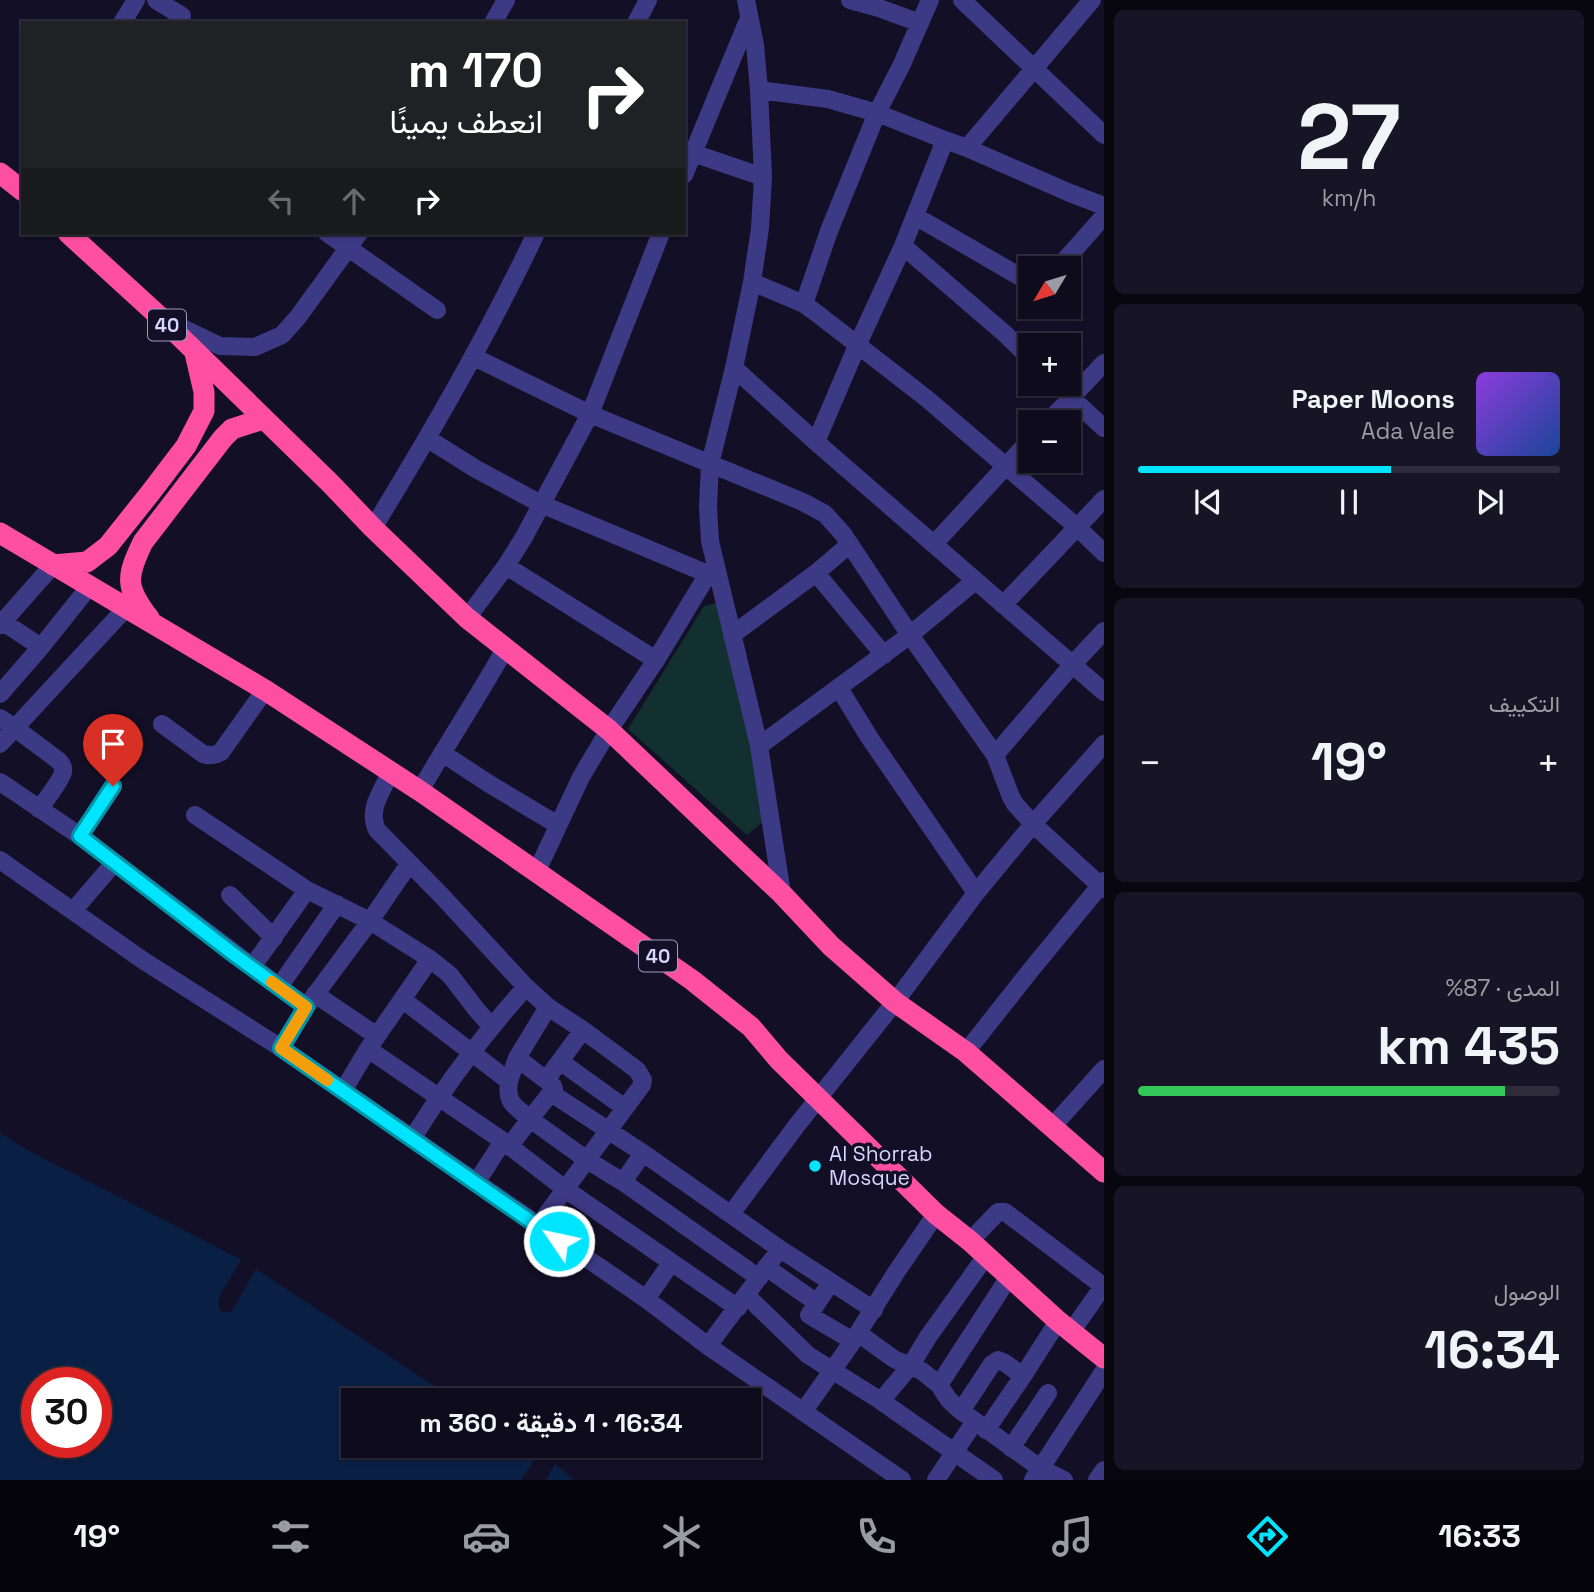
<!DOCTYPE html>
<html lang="ar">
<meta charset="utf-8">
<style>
body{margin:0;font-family:"Space Grotesk",Vazirmatn,sans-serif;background:#171425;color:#f1f3f6;direction:rtl;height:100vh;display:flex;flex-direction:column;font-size:26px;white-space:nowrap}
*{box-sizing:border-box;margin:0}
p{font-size:23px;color:#9b9ba3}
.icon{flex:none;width:38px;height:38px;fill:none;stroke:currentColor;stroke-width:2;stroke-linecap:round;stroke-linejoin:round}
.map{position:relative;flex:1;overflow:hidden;direction:ltr}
.sheet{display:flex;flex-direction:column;gap:10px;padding:10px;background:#08060f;width:490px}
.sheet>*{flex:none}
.top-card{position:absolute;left:21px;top:21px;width:665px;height:214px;border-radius:0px;box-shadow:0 2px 5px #0004,0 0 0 2px #2e2b3b;direction:rtl;background:#202124;color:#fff;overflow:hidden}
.needle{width:46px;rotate:232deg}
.controls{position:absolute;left:1018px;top:256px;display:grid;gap:14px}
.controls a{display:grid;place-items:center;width:63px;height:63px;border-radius:0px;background:#0e0b1c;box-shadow:0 2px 5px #0004,0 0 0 2px #2e2b3b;font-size:35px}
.speed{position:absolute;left:21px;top:1367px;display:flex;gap:14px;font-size:35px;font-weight:700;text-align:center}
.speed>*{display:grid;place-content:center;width:91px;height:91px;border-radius:50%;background:#0e0b1c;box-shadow:0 2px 5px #0004,0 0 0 2px #2e2b3b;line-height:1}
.speed .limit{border:10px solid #d22;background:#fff;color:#111}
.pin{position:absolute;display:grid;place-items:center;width:60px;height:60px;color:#fff;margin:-72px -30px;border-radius:50% 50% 50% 0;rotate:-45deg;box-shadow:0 0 7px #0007}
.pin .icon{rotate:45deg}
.me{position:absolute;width:77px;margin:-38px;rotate:304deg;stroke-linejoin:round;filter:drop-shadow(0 0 5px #0008)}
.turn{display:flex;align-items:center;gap:24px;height:147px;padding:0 28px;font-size:32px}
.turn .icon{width:91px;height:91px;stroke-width:2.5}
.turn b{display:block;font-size:49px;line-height:60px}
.lanes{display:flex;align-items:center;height:66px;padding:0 28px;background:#0003;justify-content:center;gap:35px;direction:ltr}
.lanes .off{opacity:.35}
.big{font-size:52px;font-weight:700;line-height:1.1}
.sheet .tile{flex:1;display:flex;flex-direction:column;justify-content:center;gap:10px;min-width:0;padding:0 24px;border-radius:10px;background:#171425}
.sheet .dial{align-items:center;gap:0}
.dial b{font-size:91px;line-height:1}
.song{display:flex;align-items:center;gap:21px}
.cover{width:84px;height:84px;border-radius:10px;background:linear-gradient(135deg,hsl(270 70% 55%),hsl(220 70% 35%))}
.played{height:7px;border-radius:4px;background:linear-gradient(90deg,#00e5ff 60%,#2e2b3b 60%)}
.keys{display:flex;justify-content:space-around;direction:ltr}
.heat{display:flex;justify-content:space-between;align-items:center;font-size:38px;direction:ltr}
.charge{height:10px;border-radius:5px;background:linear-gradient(90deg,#34c759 87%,#2e2b3b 0)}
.trip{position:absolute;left:341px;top:1388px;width:420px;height:70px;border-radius:0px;background:#0e0b1c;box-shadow:0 2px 5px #0004,0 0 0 2px #2e2b3b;font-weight:700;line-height:70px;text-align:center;direction:rtl}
.tabs{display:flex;height:112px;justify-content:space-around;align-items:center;background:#06040b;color:#9b9ba3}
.tabs .icon{width:49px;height:49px}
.tabs .on{color:#00e5ff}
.tabs b{font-size:32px;color:#f1f3f6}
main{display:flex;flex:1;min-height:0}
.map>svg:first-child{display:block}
</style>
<main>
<section class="sheet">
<div class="tile dial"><b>27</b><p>km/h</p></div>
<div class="tile">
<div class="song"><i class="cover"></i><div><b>Paper Moons</b><p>Ada Vale</p></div></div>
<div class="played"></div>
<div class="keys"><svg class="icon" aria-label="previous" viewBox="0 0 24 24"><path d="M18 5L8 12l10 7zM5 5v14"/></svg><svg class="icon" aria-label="pause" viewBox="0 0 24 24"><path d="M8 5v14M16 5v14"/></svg><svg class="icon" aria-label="next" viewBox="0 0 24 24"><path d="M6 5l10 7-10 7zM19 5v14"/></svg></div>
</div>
<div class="tile"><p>التكييف</p>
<div class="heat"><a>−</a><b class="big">19°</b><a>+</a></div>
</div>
<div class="tile"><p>المدى · 87%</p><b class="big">435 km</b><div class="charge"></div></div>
<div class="tile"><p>الوصول</p><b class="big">16:34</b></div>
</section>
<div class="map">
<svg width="1104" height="1480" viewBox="0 0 1104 1480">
<rect width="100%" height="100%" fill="#130f26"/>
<path fill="#12302f" d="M720,602L770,816L747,835L628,729L704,606Z"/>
<path fill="#0a1f44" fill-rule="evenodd" d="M0,1133L31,1152L242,1260L456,1400H354V1446H526L555,1464L574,1480H0ZM37,1382H96V1442H37Z"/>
<path fill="#130f26" d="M243,1257L258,1266L231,1312H222L218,1305L220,1295Z
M541,1451L557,1461L546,1480H521Z"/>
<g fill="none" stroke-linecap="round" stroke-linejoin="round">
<path stroke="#3d3a85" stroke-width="18" d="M156,0L182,16
M746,0L755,45L759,90L763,177L760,228L752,282L734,368L710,464L708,507L710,541L759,746L782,894
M850,0L879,8L920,23
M962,0L1104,135
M122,23L136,0
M493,23L506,0
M636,23L648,0
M759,90L828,99L877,113L945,140
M967,148L1070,193L1104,206
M684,150L763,177
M684,175L749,18
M915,216L1031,283
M327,233L437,310
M903,246L1004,333L1031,359
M1058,268L1104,216
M752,282L804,304L819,315L926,398L1077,527L1104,553
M804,304L829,231L877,113L902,64L930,0
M170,322L220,346L255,347L282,335L298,317L359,233
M474,357L590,414L803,502L825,514L843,534L910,635L995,755L1011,797L1015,804L1033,824L1104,889
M734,368L816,442L1104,692
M1055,383L1104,428
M1048,422L1104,363
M428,439L476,469L541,504L708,574L718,576
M816,442L857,346L903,246L945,140L967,148L1092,0
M373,528C432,432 488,335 536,233
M934,544L1031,439
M506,566L656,660
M816,573L884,655
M1003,605L1104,499
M467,618L506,566L524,537L590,414L661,233
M0,620L41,647
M0,625L53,565
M732,635L816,573L850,544
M839,688L869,737L976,893
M0,694L41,647L89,587
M0,718L15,728L59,761C62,765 64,767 63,772C61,781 45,801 39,809
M162,724L203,754C210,756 215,756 221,752L265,690
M0,744L126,608
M759,746L910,635L975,581
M442,753L491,785L558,825
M995,755L1073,664L1104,631
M391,772C382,791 367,810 377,830L441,895L526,987L548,1007L583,1030L637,1070L643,1080L642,1085L538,1226
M0,782L80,836L306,1007
M420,791C447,743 479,696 506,647
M195,815L307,890L370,921L430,959L450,975L476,1009L491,1026
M80,836L113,786
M0,860L144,961L281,1048L646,1299L708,1346L902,1480
M536,873L581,777L609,730L656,660L708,574
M230,895L274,938
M73,911L114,863
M252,967L307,890
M279,987L337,904
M315,994L377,1036
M403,1000L509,1081L517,1058L548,1007
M583,1030L546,1080L553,1086L554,1089L530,1119L587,1160L623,1182L759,1278
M281,1048L306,1007L370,921L409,864
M368,1049L503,1141L565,1189L738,1308
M966,1052L1030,971L1104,881
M517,1058L546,1080
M561,1062L625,1108
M509,1081C506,1104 514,1105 530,1119L509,1147
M343,1091L368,1049L430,959
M551,1093L643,1153L780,1249L831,1282L809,1315L853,1341
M1052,1127L1104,1069
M412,1139C446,1084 482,1036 526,987
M623,1182L643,1153
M476,1183L503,1141
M731,1214L797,1125L895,1002L976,893L1033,824L1104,744
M970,1241L998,1212H1005L1103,1286
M766,1267L817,1303
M831,1282L874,1310
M746,1295L808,1355L881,1401L994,1480
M646,1299L671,1263
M1071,1332L1104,1285
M858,1333L894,1359L922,1371L939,1385L949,1400L961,1411L1040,1468L1064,1480
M708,1346L780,1249
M939,1385L1009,1277
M881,1401L911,1365L928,1337L986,1256
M961,1411L992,1364L998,1360L1005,1363L1023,1376
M803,1412L853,1341L897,1271L936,1214
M986,1430L1023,1376L1058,1321
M1011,1448L1048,1393
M936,1480L975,1421
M1033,1480L1104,1371
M1097,1480L1104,1470"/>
<path stroke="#ff4fa3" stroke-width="21" d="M0,173L23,191
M68,233L161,318L331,484L373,528L467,618L609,730L782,894L831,946L895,1002L966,1052L1104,1172
M0,533L265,690L420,791L692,980L751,1027L779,1060L936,1214L970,1241L1058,1321L1104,1358
M53,565L87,562L108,546L151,492L186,446L204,411V392L195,353
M149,618C125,587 126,577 143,542L223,438L232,429L263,419"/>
</g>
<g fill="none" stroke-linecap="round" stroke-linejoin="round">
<g stroke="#0095a6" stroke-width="18">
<path id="route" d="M113,786L80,836L236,956L306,1007L281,1048L559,1241"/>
</g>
<use href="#route" stroke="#00e5ff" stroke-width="12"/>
<path stroke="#f59e0b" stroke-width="12" d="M272,982L306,1007L281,1048L327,1080"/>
</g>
<circle fill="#00e5ff" stroke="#130f26" stroke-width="2.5" cx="815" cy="1166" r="7"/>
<g text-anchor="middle" stroke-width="7" stroke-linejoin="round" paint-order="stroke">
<g fill="#130f26" stroke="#9e99be" stroke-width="2">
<rect x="148" y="309.5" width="38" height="31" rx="5"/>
<rect x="639" y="940.5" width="38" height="31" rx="5"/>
</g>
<g font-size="19" font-weight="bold" fill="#d9d4ff">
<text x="167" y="332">40</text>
<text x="658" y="963">40</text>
</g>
<g font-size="21" fill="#d9d4ff" stroke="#130f26" text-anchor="start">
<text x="829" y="1161">Al Shorrab<tspan x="829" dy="24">Mosque</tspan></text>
</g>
</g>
</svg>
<div class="controls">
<a><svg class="needle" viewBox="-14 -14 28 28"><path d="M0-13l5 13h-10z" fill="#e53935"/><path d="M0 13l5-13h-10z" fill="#9b9ba3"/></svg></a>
<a>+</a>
<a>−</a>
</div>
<div class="speed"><div class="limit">30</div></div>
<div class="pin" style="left:113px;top:786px;background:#d93025"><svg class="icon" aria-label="arrive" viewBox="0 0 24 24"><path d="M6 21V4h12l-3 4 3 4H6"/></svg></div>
<svg class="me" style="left:559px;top:1241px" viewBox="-20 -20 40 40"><circle r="17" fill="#00e5ff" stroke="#fff" stroke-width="3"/><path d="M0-11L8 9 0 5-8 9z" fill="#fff"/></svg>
<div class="trip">16:34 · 1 دقيقة · 360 m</div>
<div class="top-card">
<div class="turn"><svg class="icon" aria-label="right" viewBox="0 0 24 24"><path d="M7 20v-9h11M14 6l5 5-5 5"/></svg><div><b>170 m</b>انعطف يمينًا</div></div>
<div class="lanes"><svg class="icon off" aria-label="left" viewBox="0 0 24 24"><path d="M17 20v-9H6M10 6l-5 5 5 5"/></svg><svg class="icon off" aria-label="ahead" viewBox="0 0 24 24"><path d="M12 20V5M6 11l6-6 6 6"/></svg><svg class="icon" aria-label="right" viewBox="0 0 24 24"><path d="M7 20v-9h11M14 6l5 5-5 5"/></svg></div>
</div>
</div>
</main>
<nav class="tabs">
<b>16:33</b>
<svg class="icon on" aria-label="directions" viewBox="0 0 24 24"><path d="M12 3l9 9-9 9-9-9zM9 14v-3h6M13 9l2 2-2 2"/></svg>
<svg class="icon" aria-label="music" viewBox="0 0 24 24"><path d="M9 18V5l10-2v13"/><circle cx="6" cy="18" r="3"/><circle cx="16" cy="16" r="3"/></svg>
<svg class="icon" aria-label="phone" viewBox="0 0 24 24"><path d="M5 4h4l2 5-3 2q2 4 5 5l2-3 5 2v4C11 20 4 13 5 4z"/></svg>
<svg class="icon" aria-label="climate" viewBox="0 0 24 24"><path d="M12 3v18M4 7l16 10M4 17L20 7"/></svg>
<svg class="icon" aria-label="car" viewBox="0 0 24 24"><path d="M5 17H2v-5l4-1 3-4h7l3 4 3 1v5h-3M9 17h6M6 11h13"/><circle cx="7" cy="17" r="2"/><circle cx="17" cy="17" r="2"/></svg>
<svg class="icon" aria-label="filters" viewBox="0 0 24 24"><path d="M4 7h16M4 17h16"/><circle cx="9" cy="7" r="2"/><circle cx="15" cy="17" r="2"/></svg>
<b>19°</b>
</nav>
